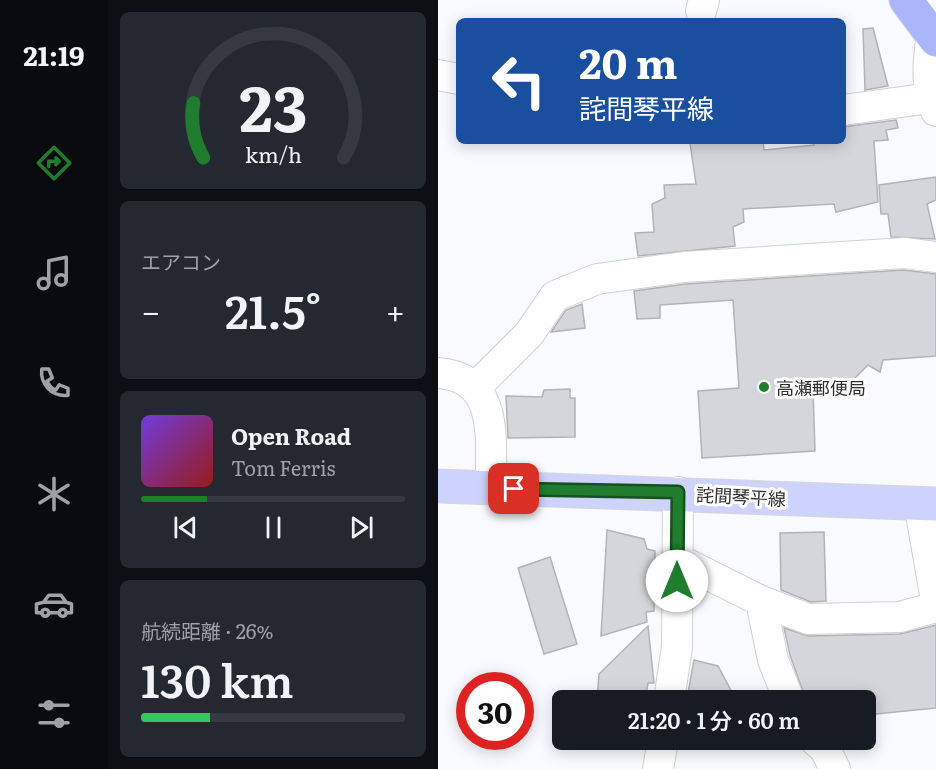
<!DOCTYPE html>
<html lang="ja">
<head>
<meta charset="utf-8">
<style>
  :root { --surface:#171b24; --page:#242831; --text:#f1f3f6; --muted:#9ea1a6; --line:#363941; --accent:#207d2e }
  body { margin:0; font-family:Literata,"Noto Sans JP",serif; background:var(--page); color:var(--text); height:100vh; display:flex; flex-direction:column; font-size:22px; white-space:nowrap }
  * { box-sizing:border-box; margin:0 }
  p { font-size:20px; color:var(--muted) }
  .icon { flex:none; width:33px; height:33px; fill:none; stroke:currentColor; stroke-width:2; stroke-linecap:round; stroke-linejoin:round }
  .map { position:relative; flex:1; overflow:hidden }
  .drawer { display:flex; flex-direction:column; gap:12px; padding:12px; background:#0d0f14; width:330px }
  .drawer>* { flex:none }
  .banner { position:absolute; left:18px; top:18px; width:390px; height:126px; border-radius:9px; box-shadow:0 3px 15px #0003; background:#1a4fa0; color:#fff; overflow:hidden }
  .speed { position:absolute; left:18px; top:672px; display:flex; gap:12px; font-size:30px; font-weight:700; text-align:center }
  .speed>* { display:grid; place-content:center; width:78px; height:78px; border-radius:50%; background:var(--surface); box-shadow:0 3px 15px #0003; line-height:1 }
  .speed .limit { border:9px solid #d22; background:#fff; color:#111 }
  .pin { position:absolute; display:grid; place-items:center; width:51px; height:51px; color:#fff; margin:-26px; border-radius:12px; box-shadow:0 3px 9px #0006 }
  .me { position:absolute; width:66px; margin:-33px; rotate:0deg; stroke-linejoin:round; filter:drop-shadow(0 0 4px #0008) }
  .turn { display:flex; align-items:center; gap:21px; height:126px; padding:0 24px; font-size:27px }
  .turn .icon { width:78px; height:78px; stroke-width:2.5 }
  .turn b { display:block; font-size:42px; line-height:51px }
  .big { font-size:45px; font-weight:600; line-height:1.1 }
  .drawer .card { flex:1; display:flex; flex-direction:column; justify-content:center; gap:9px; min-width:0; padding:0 21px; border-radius:9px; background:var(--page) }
  .drawer .dial { align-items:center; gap:0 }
  .dial svg { height:156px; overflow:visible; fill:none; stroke:var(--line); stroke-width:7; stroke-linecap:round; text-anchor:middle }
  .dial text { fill:var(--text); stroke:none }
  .song { display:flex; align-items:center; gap:18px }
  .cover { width:72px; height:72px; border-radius:9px; background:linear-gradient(135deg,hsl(260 70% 55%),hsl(0 70% 35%)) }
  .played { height:6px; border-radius:3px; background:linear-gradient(90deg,var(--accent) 25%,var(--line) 25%) }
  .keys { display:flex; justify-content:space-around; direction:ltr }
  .heat { display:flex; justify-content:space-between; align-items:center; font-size:33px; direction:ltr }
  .charge { height:9px; border-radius:4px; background:linear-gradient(90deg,#34c759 26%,var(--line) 0) }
  .trip { position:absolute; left:114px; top:690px; width:324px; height:60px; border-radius:9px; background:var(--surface); box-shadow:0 3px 15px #0003; font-weight:600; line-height:60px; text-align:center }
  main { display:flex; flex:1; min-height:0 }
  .tab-bar { display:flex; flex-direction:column; width:108px; justify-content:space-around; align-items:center; background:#090b0e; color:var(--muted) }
  .tab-bar .icon { width:42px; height:42px }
  .tab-bar .selected { color:var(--accent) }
  .tab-bar b { font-size:27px; color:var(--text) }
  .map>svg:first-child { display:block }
  .building { fill:#d5d6db; stroke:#b2b3b7; stroke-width:1.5 }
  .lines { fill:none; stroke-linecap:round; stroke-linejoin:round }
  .street-casing { stroke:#d0d0d5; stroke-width:32 }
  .primary-casing { stroke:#d6d6d6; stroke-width:35 }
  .highway-casing { stroke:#d6d6d6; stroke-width:35 }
  .street { stroke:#fff; stroke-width:30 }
  .primary { stroke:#cdd3fc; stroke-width:33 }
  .highway { stroke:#abb5fa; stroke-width:33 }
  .route-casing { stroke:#15511e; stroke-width:15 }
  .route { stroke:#207d2e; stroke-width:10 }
  .poi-dot { fill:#207d2e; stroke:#fff; stroke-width:2 }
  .labels { text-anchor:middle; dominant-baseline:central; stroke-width:6; stroke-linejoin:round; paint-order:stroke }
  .poi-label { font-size:18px; fill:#303032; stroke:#fff; text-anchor:start }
  .street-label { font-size:18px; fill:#303032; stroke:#fff }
</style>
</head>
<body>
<main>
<nav class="tab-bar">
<b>21:19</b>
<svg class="icon selected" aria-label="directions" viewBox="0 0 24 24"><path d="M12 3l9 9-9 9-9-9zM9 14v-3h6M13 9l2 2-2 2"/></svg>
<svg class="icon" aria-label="music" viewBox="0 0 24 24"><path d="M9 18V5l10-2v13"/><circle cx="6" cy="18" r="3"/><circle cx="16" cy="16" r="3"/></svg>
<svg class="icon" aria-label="phone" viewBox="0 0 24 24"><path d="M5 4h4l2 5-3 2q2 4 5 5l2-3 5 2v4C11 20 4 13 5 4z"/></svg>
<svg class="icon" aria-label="climate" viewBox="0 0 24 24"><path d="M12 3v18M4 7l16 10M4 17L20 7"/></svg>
<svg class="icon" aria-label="car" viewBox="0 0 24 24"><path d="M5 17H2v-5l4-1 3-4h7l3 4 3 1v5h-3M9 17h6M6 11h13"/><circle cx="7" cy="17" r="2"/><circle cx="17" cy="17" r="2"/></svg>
<svg class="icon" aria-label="filters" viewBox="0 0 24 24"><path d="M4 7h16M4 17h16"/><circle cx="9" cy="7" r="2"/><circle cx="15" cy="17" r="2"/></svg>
</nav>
<section class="drawer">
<div class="card dial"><svg viewBox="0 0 100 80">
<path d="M14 69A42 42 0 1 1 86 69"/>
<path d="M14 69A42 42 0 0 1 9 41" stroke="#207d2e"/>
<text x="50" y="56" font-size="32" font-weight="700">23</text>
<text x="50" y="72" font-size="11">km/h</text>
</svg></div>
<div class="card"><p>エアコン</p>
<div class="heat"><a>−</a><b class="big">21.5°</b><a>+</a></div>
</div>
<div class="card">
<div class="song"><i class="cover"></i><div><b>Open Road</b><p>Tom Ferris</p></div></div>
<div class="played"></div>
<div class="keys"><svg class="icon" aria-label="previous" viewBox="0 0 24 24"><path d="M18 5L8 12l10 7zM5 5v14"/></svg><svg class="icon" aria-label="pause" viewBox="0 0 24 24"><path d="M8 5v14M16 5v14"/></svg><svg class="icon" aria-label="next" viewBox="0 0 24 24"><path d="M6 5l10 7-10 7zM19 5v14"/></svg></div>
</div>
<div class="card"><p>航続距離 · 26%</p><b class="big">130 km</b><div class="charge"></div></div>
</section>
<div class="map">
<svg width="498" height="769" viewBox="0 0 498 769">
  <rect width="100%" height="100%" fill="#f9faff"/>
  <!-- building -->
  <g class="building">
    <path d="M435 28 450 86 427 90 425 29Z"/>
    <path d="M458 120 460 128 448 130 450 140 436 141 440 202 398 212 396 204 305 209 306 222 295 227 297 246 200 256 197 233 216 232 214 204 227 198 226 185 258 184 252 143 325 141 326 150 376 145V141H405V127Z"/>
    <path d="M498 177V200L489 204 497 239 453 237 450 214H443L441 185Z"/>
    <path d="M466 270 498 274V356L445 360 442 372 430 365 411 384 375 390 377 451 264 458 260 391 301 388 295 300 222 305V318L199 319 196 291 248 284Z"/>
    <path d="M144 304 147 328 113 332 128 310Z"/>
    <path d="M132 389V398H137V437L70 438 68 396 104 397 106 390Z"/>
    <path d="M169 530 206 539 209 549 217 551 216 611 208 612 209 622 163 636Z"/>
    <path d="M386 532 388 601 373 602 343 590 342 533Z"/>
    <path d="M112 557 139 644 106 654 80 568Z"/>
    <path d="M498 625V708L428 715V700H368L352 655 346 628 370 636 462 634Z"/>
    <path d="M210 626 216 683H210L207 700H159L161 674Z"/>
    <path d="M256 660 280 666 298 700H277L250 693Z"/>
  </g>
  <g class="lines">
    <defs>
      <g id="street">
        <path d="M481 0 498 5"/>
        <path d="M263 11 266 0"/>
        <path d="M494 35C490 60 487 87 498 111"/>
        <path d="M0 75 21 79"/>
        <path d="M405 110 492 98"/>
        <path d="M0 373C63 378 52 441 53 488"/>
        <path d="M38 387 91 334 117 296 159 279 246 267 467 253 498 257"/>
        <path d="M481 503 498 600"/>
        <path d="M239 559 323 601 370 619 462 617 498 607"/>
        <path d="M323 601 335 660 351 700"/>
        <path d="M231 700 239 647 240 492"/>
        <path d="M377 740 387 749 397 769"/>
        <path d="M220 769 225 740"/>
      </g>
      <path id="primary" d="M0 486 498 504"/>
      <path id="highway" d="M468 0 498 40"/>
    </defs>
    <!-- street casing -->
    <use href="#street" class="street-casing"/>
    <!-- primary casing -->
    <use href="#primary" class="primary-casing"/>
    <!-- highway casing -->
    <use href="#highway" class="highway-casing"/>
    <!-- street -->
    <use href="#street" class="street"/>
    <!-- primary -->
    <use href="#primary" class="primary"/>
    <!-- highway -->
    <use href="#highway" class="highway"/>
  </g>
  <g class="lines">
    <defs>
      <path id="route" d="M76 489 240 492 239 581"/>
    </defs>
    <!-- route casing -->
    <use href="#route" class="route-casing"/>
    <!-- route -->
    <use href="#route" class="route"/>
  </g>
  <!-- markers -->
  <circle class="poi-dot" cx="326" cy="387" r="6"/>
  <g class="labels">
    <!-- poi labels -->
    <g class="poi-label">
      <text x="338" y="387">高瀬郵便局</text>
    </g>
    <!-- street labels -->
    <g class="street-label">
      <text transform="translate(303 496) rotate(3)">詫間琴平線</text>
    </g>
  </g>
</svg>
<div class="speed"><div class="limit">30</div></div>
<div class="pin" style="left:76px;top:489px;background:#d93025"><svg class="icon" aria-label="arrive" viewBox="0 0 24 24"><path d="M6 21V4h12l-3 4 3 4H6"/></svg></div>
<svg class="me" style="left:239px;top:581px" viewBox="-20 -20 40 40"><circle r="19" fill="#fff"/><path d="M0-13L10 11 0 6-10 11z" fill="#207d2e"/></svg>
<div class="trip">21:20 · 1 分 · 60 m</div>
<div class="banner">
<div class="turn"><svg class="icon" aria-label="left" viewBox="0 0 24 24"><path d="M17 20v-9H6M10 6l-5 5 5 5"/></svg><div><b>20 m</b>詫間琴平線</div></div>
</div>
</div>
</main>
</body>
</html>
